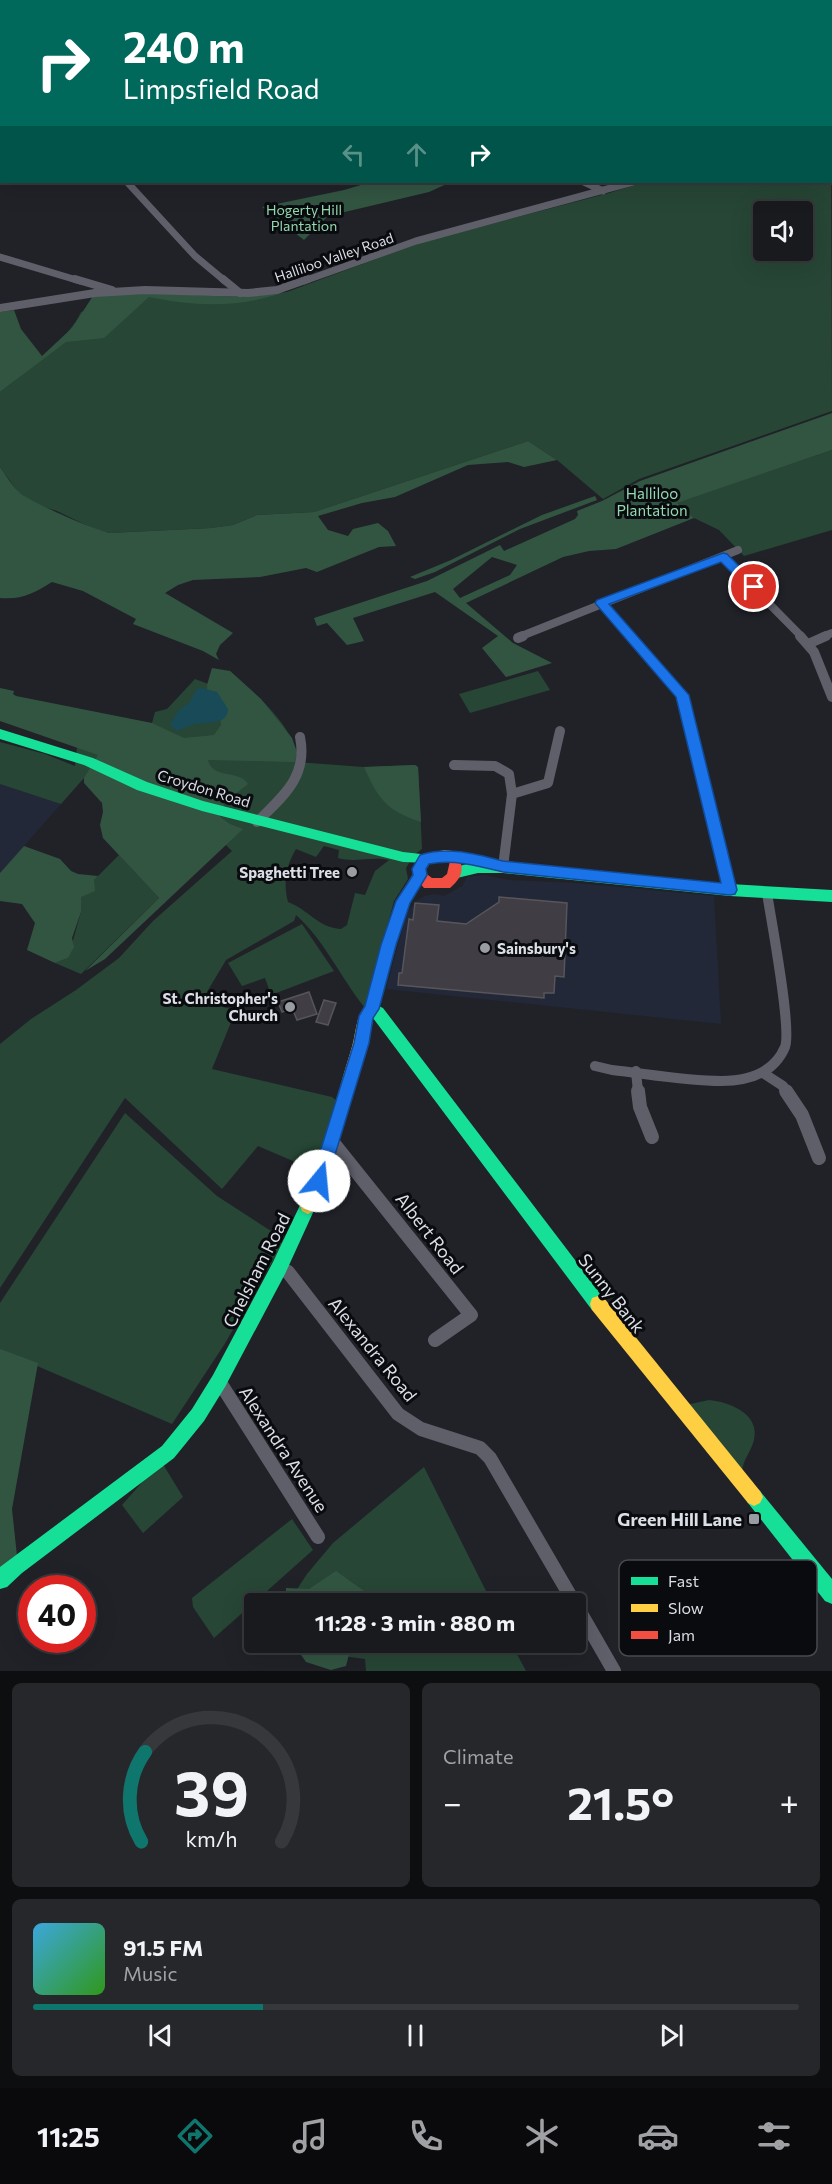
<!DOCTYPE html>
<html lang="en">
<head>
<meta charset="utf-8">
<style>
  :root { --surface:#181a1e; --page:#25272b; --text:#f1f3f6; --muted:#9fa1a4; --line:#36383c; --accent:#0f766e }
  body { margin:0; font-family:Commissioner,sans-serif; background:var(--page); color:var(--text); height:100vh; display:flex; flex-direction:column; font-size:22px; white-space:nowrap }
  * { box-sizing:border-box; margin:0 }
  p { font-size:20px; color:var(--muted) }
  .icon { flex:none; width:33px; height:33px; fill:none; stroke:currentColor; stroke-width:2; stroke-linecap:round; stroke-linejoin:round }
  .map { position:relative; height:1671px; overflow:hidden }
  .side { display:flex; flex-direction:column; gap:12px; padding:12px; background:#0d0e10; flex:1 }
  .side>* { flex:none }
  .banner { position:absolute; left:0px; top:0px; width:832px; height:183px; box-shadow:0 6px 24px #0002,0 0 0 2px var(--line); background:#00695c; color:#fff; overflow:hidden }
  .buttons { position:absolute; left:753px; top:201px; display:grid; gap:12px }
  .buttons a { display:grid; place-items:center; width:60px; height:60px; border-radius:6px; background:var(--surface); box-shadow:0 6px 24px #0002,0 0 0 2px var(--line); font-size:30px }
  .speed { position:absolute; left:18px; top:1575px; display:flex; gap:12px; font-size:30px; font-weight:700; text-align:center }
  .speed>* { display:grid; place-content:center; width:78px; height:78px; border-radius:50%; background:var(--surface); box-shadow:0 6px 24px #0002,0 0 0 2px var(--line); line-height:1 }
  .speed .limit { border:9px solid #d22; background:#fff; color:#111 }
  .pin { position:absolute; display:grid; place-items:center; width:51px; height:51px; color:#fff; margin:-26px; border:3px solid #fff; border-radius:50%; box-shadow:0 2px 6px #0007 }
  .me { position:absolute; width:66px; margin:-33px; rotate:17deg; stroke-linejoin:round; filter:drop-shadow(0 0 4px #0008) }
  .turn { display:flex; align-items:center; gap:21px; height:126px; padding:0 24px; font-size:27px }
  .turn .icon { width:78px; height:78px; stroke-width:2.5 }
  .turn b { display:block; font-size:42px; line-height:51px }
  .lanes { display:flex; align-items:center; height:57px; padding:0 24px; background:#0003; justify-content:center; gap:30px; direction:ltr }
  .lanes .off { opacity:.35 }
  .big { font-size:45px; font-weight:700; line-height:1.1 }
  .side .widget { flex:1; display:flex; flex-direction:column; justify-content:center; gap:9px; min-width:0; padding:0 21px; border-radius:9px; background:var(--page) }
  .side .dial { align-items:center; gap:0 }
  .dial svg { height:156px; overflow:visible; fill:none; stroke:var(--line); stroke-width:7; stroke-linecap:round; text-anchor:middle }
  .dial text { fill:var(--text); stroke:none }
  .song { display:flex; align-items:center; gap:18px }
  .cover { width:72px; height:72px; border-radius:9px; background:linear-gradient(135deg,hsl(200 70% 55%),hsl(110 70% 35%)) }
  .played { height:6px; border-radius:3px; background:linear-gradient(90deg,var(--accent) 30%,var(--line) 30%) }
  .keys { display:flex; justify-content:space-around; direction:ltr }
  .heat { display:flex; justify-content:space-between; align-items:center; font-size:33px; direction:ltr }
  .side .tiles { flex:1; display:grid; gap:12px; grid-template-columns:1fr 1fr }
  .widget:last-child { grid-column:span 2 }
  .trip { position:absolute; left:244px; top:1593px; width:342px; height:60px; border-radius:6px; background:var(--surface); box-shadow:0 6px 24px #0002,0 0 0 2px var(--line); font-weight:700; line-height:60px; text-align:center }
  .dock { display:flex; height:96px; justify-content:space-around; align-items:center; background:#0a0a0c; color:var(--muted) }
  .dock .icon { width:42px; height:42px }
  .dock .on { color:var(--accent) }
  .dock b { font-size:27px; color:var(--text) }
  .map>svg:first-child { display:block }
  .built { fill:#222837 }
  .green { fill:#274635; fill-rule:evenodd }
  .forest { fill:#325542; fill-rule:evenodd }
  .water { fill:#184a57 }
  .building { fill:#413d45; stroke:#56555a; stroke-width:1.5 }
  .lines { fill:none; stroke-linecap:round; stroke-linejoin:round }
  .street-far3 { stroke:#5f5f6a; stroke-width:7 }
  .street-far2 { stroke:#5f5f6a; stroke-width:8 }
  .street-far1 { stroke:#5f5f6a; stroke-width:10 }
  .street { stroke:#5f5f6a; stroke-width:14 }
  .fast { fill:#16e098; fill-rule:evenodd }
  .slow { fill:#ffcf43; fill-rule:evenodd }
  .jam { fill:#f24e42; fill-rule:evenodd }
  .route { fill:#1a73e8; stroke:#114b97; stroke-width:1.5 }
  .poi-dot { fill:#9a9ca3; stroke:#090b0f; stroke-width:2 }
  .labels { text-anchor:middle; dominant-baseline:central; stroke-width:6; stroke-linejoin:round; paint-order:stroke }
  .far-park-label { font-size:14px; fill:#95d9b0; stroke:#090b0f }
  .far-street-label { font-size:14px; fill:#dbdee5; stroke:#090b0f }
  .park-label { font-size:15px; fill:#95d9b0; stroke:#090b0f }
  .street-label { font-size:15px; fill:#dbdee5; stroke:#090b0f }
  .poi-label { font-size:15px; font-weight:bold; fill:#dbdee5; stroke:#090b0f; text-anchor:end }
  .near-street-label { font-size:18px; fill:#dbdee5; stroke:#090b0f }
  .near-poi-label { font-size:18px; font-weight:bold; fill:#dbdee5; stroke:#090b0f; text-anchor:end }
  .key { fill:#090b0f; stroke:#484a4f; stroke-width:1.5 }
  .key-label { font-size:16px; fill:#dbdee5 }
</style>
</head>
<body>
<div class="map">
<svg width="832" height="1671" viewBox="0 0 832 1671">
  <rect width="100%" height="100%" fill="#202228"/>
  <!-- built -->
  <g class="built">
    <path d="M0 742 84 778 0 873Z"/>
    <path d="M484 875 509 880 576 883 714 896 721 1024 386 989 407 913 415 902 424 896 435 894 444 896 462 886 467 877Z"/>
  </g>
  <!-- green -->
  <g class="green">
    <path d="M831 122 832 411 639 479 603 499 557 460 528 441 314 512 257 515 233 525 211 528 110 533 98 531 57 511 34 504 18 492 0 467V392C24 374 69 339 81 312L144 293 237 297 287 292 419 243 609 193 645 182H831ZM764 212H802V250H764Z"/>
    <path d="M832 450V530L744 556 719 530 694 518 676 503Z"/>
    <path d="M230 671C252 691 300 730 296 762L364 767 415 765 418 767 422 849 414 855 406 868 408 879 394 901 365 1008C341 978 324 940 296 915L294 921 226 960 201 1002 236 1010 212 1069 332 1097 337 1101 316 1171 258 1146 222 1189 125 1098 0 1288V1044L31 1019 76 990 119 958 153 921 232 851 226 845 84 778 61 804 0 784V742L45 754 75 766 77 747 109 751 153 752 152 723 155 712 167 709 195 679 211 685ZM324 846 339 850 338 858C356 863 371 856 389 860L375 871 365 895 355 893 347 925 341 929C318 928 308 909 288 902 283 883 286 866 296 849L316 857Z"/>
    <path d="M538 671 550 690 470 713 459 694Z"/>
    <path d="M119 855 159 898 81 974 55 963 68 958 81 912V897L94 880Z"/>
    <path d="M302 924 334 971 271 995 265 978 242 986 228 963Z"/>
    <path d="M125 1113 217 1196 285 1240 224 1345 172 1424 0 1350V1303Z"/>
    <path d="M709 1400C729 1402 760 1413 754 1440 751 1452 743 1459 742 1472L686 1405Z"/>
    <path d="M161 1461 183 1497 143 1533 122 1505Z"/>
    <path d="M424 1467 492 1603 291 1604 290 1600 307 1574 333 1543Z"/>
    <path d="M292 1519 313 1550 214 1638 193 1607 192 1598Z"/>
    <path d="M308 1643H511L526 1671H366L365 1659 313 1652Z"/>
  </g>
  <!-- forest -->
  <g class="forest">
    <path d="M371 182H451L429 192 328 216 304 240 262 207 344 190Z"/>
    <path d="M144 293 237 297 279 294C234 308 194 306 149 297L104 338 66 342 0 392V312L14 310 21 329 42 356 72 328 93 296Z"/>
    <path d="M832 413V450L677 503 694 518 616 549 589 551 563 557 466 603 513 643 552 663 506 677 482 648 498 636 435 592 353 618 364 641 347 645 327 623 317 626 314 618 427 581 500 545 504 551 575 519 578 515 577 511 602 501 640 481ZM492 557 517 565 510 575 460 598 453 589Z"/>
    <path d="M528 441 557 460 524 467 508 462 468 465 395 497 362 503 318 516 328 530 348 536 353 529 378 523 388 531 396 546 379 547 317 572 306 568 260 577 193 580 178 585 165 593 233 633 220 645 216 654 219 660 203 651 133 624 136 619 83 591 52 582C34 593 22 600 0 598V467C6 475 12 486 20 493 30 502 97 531 110 533L211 528 233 525 257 515 314 512Z"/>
    <path d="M595 496 597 500 520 529 435 572 415 579 410 577 451 560 542 515Z"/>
    <path d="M212 668 230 671 261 699 292 738 297 752 295 762 208 760C213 780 239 769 248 784L225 802 220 817 230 824 243 829 105 959 85 971 159 898 103 838 100 825 103 812 102 803 84 783V778L98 755 0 721V688L14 691 13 694 16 696 152 723 184 738 214 735 221 725 220 714 208 702 207 685Z"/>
    <path d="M415 765 418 767 421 822C387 811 378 799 364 767Z"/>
    <path d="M24 846 60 859 71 871 78 874 98 876 94 880 95 891 81 897V912L72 938 74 947 68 958 55 963 27 950 35 923 22 904 0 901V873Z"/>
    <path d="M0 1349 38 1363 12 1509 17 1556 0 1571Z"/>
    <path d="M336 1571 364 1591 361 1603H286V1588L309 1589Z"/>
    <path d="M293 1643H352L346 1666 331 1670 306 1662Z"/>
  </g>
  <!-- water -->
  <path class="water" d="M202 688 217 692 228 709C228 725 207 722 195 724 189 726 182 729 176 731L170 724 179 710 189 703 197 689Z"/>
  <!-- building -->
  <g class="building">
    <path d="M499 897 567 903 564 977 555 976 554 993H544V998L398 985 399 973H402L409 919 413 920 415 903 439 905 437 921 466 924 499 902Z"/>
    <path d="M309 992 317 1014 297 1020 292 1008 282 1012 278 1002Z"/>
    <path d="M324 1000 336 1003 328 1025 316 1022Z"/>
  </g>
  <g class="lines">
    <!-- street-far3 -->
    <g class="street-far3">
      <path d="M713 0 715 2"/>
      <path d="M127 182 195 256 225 281"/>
      <path d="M584 182 603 191"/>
      <path d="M0 257 80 281"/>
      <path d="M304 281 416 241 633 182"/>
    </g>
    <!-- street-far2 -->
    <g class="street-far2">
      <path d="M75 279 112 290"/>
      <path d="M223 279 240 293"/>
      <path d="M0 308 95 293 145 290 248 293 277 290 308 279"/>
      <path d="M723 557 802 637"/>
      <path d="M601 603 631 637"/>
      <path d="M519 637 738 550"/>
      <path d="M822 637 832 633"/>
    </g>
    <!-- street-far1 -->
    <g class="street-far1">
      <path d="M630 636 682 695 730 890"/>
      <path d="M800 636 814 652 832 697"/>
      <path d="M518 638 523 636"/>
      <path d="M808 644 826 636"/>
      <path d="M454 765 495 766 509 774 512 794"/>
      <path d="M257 822C283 796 308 777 300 737"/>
      <path d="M503 867 512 794 548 783 560 731"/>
      <path d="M595 1066 612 1070C648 1074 685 1081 721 1081 748 1081 774 1073 785 1047 792 1028 771 920 767 893"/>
      <path d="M636 1071 638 1092"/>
      <path d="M763 1073 783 1086 787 1092"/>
    </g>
    <!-- street -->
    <g class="street">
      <path d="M638 1091 640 1107 652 1137"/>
      <path d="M786 1091 802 1115 819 1158"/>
      <path d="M331 1140 471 1315 435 1340"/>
      <path d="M279 1268 288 1272 398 1414 421 1429 480 1448 490 1458 575 1604"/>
      <path d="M219 1381 318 1537"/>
      <path d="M576 1605 614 1671"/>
    </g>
    <!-- fast -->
    <g class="fast">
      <path d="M0 729 93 758 147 782 203 801 403 852 430 855 432 859 430 863 403 862 202 811 137 790 84 765 0 739Z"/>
      <path d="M478 861H503L730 884 832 890V902L730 896 503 873H478L457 878 452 876 450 872 452 868Z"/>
      <path d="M372 1003 383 1008 604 1298 606 1304 604 1310 598 1312 592 1310 373 1018 365 1009 367 1005Z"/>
      <path d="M308 1198 314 1201 316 1206 285 1274 225 1387 204 1421 174 1458 22 1573 7 1587 0 1589V1567L162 1446 192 1409 213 1375 273 1262 302 1201Z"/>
      <path d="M754 1488 760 1491 832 1579V1604L825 1601 748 1503 745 1497 748 1491Z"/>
    </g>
    <!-- slow -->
    <g class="slow">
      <path d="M445 850 474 854 508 863 510 867 508 871 503 873C479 866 454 858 429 863L426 869 427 875 409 903 382 992 379 1009 373 1019 369 1043 327 1181 314 1211 308 1214 302 1211 300 1206C322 1156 335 1102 351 1050 356 1036 355 1018 365 1006L396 901 413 874 412 869 420 855Z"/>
      <path d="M598 1296 604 1298 760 1491 763 1497 760 1503 754 1506 748 1503 592 1310 590 1304 592 1298Z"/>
    </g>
    <!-- jam -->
    <path class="jam" d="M455 860 460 861C465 873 458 881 450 888H424L413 875 415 871 420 869 432 878H442L447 874 450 861Z"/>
  </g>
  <!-- route -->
  <path class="route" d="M723 553 727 554 758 585V590H749L721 562 609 604 689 695 737 890 735 894 730 895 503 872C479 866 453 859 429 864L426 869 427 875 410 903 396 945 379 1009 373 1018 369 1043 327 1181 325 1186 319 1188 313 1186 311 1181 354 1043 359 1016 365 1006 381 945 396 901 413 875 412 869 420 855C447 846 476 854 503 861L721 883 676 697 595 603 597 600Z"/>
  <!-- markers -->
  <g class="poi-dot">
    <circle cx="352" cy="872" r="6"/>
    <circle cx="485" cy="948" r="6"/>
    <circle cx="290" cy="1007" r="6"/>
    <rect x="748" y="1513" width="12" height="12" rx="3"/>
  </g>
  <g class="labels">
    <!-- far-park labels -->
    <g class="far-park-label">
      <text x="304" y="209">Hogerty Hill<tspan x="304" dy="16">Plantation</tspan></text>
    </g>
    <!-- far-street labels -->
    <g class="far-street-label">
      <text transform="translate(334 257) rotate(-19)">Halliloo Valley Road</text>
    </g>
    <!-- park labels -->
    <g class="park-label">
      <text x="652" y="493">Halliloo<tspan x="652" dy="17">Plantation</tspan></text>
    </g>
    <!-- street labels -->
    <g class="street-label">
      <text transform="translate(204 788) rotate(17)">Croydon Road</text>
    </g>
    <!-- poi labels -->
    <g class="poi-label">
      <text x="340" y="872">Spaghetti Tree</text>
      <text x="497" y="948" text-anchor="start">Sainsbury's</text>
      <text x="278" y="998">St. Christopher's<tspan x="278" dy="17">Church</tspan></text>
    </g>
    <!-- near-street labels -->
    <g class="near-street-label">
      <text transform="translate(430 1233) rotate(52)">Albert Road</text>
      <text transform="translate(256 1270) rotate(-63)">Chelsham Road</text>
      <text transform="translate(612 1293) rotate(52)">Sunny Bank</text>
      <text transform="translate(373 1349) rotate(51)">Alexandra Road</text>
      <text transform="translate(284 1449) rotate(57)">Alexandra Avenue</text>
    </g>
    <!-- near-poi labels -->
    <g class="near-poi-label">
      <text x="742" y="1519">Green Hill Lane</text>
    </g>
  </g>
  <!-- legend -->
  <rect x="619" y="1560" width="198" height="96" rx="9" class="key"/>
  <rect x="631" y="1577" width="27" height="8" fill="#16e098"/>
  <rect x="631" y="1604" width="27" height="8" fill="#ffcf43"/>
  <rect x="631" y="1631" width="27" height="8" fill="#f24e42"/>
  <g class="key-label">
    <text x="668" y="1587">Fast</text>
    <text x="668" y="1614">Slow</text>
    <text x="668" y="1641">Jam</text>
  </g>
</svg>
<div class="buttons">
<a><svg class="icon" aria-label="sound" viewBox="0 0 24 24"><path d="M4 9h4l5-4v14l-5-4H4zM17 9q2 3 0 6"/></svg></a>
</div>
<div class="speed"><div class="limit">40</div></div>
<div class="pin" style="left:754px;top:587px;background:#d93025"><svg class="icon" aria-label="arrive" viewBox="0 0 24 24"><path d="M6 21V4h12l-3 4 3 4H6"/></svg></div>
<svg class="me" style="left:319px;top:1181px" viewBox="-20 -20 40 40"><circle r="19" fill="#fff"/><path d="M0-13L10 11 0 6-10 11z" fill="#1a73e8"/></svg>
<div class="trip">11:28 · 3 min · 880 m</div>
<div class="banner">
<div class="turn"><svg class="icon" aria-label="right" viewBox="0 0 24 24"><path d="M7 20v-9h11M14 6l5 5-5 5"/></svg><div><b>240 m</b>Limpsfield Road</div></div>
<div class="lanes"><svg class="icon off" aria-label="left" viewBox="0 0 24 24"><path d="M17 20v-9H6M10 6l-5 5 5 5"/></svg><svg class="icon off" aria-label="ahead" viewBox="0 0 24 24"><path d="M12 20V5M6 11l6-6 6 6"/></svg><svg class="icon" aria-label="right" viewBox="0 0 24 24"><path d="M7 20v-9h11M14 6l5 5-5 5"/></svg></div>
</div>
</div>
<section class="side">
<div class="tiles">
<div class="widget dial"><svg viewBox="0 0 100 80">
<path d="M14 69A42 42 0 1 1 86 69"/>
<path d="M14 69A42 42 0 0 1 16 23" stroke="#0f766e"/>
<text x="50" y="56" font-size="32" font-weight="700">39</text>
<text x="50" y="72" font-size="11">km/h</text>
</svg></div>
<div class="widget"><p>Climate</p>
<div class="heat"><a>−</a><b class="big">21.5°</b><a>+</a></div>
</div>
<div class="widget">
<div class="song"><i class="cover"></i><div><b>91.5 FM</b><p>Music</p></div></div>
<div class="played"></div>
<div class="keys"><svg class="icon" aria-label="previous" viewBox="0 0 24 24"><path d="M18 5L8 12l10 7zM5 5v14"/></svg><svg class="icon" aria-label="pause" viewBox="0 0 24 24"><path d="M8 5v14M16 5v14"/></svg><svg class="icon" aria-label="next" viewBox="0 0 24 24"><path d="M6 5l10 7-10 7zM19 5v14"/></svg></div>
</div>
</div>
</section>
<nav class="dock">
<b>11:25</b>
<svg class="icon on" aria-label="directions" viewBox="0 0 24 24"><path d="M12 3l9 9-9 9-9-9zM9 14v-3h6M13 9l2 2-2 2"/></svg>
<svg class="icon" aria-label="music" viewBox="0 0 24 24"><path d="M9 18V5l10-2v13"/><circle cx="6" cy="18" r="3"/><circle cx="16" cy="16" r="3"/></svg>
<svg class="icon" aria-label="phone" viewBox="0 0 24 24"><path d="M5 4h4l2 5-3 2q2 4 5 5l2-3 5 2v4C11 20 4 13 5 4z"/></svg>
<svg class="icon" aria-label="climate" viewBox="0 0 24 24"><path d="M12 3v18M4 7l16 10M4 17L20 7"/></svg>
<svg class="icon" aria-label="car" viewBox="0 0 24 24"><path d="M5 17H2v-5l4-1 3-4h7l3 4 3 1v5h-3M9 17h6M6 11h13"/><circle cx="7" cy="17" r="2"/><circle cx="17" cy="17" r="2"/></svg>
<svg class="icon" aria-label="filters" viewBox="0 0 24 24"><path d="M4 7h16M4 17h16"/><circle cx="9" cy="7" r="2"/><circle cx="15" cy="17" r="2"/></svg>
</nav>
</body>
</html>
